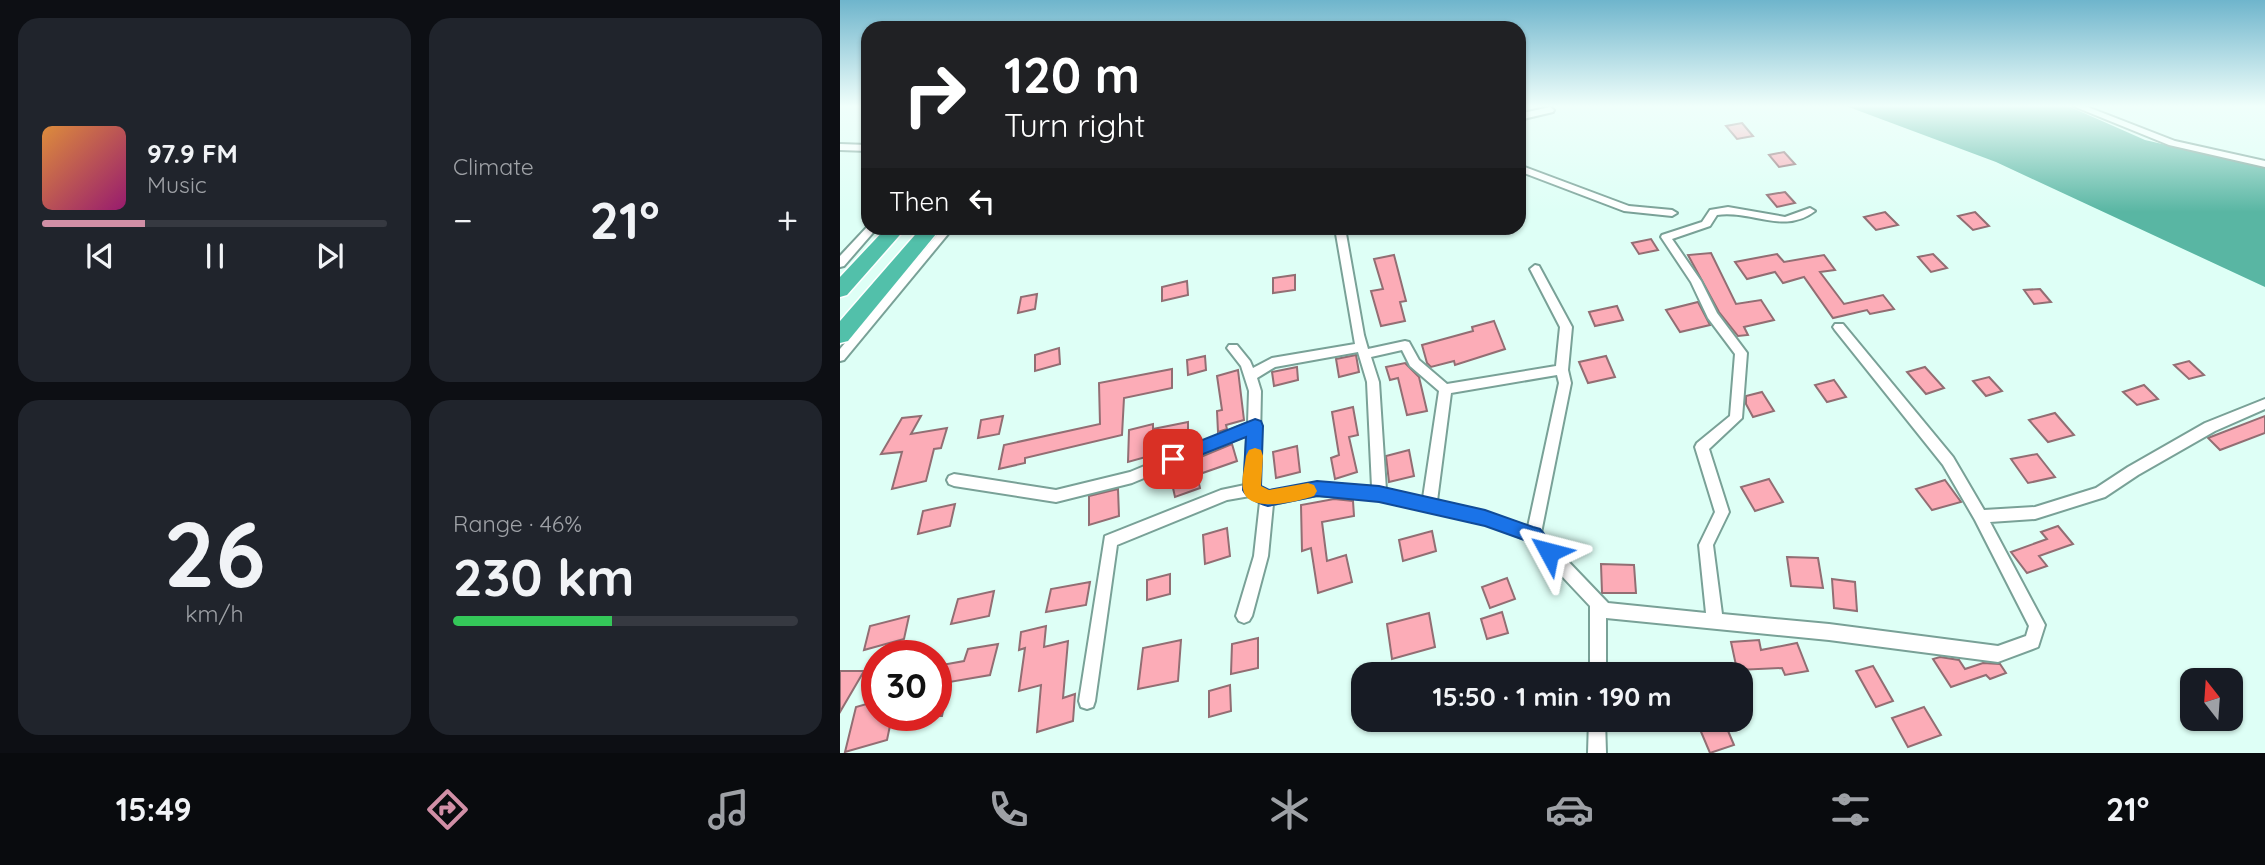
<!DOCTYPE html>
<html lang="en">
<head>
<meta charset="utf-8">
<style>
  :root { --surface:#171b24; --page:#20242c; --text:#f1f3f6; --muted:#9ea1a6; --line:#363941; --accent:#d18fa6 }
  body { margin:0; font-family:Quicksand,sans-serif; background:var(--page); color:var(--text); height:100vh; display:flex; flex-direction:column; font-size:26px; white-space:nowrap }
  * { box-sizing:border-box; margin:0 }
  p { font-size:23px; color:var(--muted) }
  .icon { flex:none; width:38px; height:38px; fill:none; stroke:currentColor; stroke-width:2; stroke-linecap:round; stroke-linejoin:round }
  .map { position:relative; flex:1; overflow:hidden }
  .details { display:flex; flex-direction:column; gap:18px; padding:18px; background:#0d0f14; width:840px }
  .details>* { flex:none }
  .guide { position:absolute; left:21px; top:21px; width:665px; height:214px; border-radius:21px; box-shadow:0 2px 5px #0004; background:#202124; color:#fff; overflow:hidden }
  .needle { width:46px; rotate:343deg }
  .tools { position:absolute; left:1340px; top:668px; display:grid; gap:14px }
  .tools a { display:grid; place-items:center; width:63px; height:63px; border-radius:14px; background:var(--surface); box-shadow:0 2px 5px #0004; font-size:35px }
  .speed { position:absolute; left:21px; top:640px; display:flex; gap:14px; font-size:35px; font-weight:700; text-align:center }
  .speed>* { display:grid; place-content:center; width:91px; height:91px; border-radius:50%; background:var(--surface); box-shadow:0 2px 5px #0004; line-height:1 }
  .speed .limit { border:10px solid #d22; background:#fff; color:#111 }
  .pin { position:absolute; display:grid; place-items:center; width:60px; height:60px; color:#fff; margin:-30px; border-radius:14px; box-shadow:0 4px 10px #0006 }
  .me { position:absolute; width:77px; margin:-38px; rotate:308deg; stroke-linejoin:round; filter:drop-shadow(0 0 5px #0008) }
  .turn { display:flex; align-items:center; gap:24px; height:147px; padding:0 28px; font-size:32px }
  .turn .icon { width:91px; height:91px; stroke-width:2.5 }
  .turn b { display:block; font-size:49px; line-height:60px }
  .then { display:flex; align-items:center; height:66px; padding:0 28px; background:#0003; gap:14px; font-size:26px }
  .big { font-size:52px; font-weight:700; line-height:1.1 }
  .details .card { flex:1; display:flex; flex-direction:column; justify-content:center; gap:10px; min-width:0; padding:0 24px; border-radius:21px; background:var(--page) }
  .details .dial { align-items:center; gap:0 }
  .dial b { font-size:91px; line-height:1 }
  .song { display:flex; align-items:center; gap:21px }
  .cover { width:84px; height:84px; border-radius:10px; background:linear-gradient(135deg,hsl(30 70% 55%),hsl(320 70% 35%)) }
  .played { height:7px; border-radius:4px; background:linear-gradient(90deg,var(--accent) 30%,var(--line) 30%) }
  .keys { display:flex; justify-content:space-around; direction:ltr }
  .heat { display:flex; justify-content:space-between; align-items:center; font-size:38px; direction:ltr }
  .charge { height:10px; border-radius:5px; background:linear-gradient(90deg,#34c759 46%,var(--line) 0) }
  .details .tiles { flex:1; display:grid; gap:18px; grid-template-columns:repeat(2,1fr) }
  .trip { position:absolute; left:511px; top:662px; width:402px; height:70px; border-radius:21px; background:var(--surface); box-shadow:0 2px 5px #0004; font-weight:700; line-height:70px; text-align:center }
  .dock { display:flex; height:112px; justify-content:space-around; align-items:center; background:#090b0e; color:var(--muted) }
  .dock .icon { width:49px; height:49px }
  .dock .selected { color:var(--accent) }
  .dock b { font-size:32px; color:var(--text) }
  main { display:flex; flex:1; min-height:0 }
  .map>svg:first-child { display:block }
  .water { fill:#59b6a3 }
  .building { fill:#fcacb7; stroke:#926e73; stroke-width:2 }
  .lines { fill:none; stroke-linecap:round; stroke-linejoin:round }
  .street-casing { stroke:#79a197; stroke-width:4 }
  .highway-casing { stroke:#fff; stroke-width:3 }
  .street { fill:#fff; fill-rule:evenodd }
  .highway { fill:#52c0aa; fill-rule:evenodd }
  .route { fill:#1a73e8; stroke:#114b97; stroke-width:2 }
  .slow { fill:#f59e0b }
</style>
</head>
<body>
<main>
<section class="details">
<div class="tiles">
<div class="card">
<div class="song"><i class="cover"></i><div><b>97.9 FM</b><p>Music</p></div></div>
<div class="played"></div>
<div class="keys"><svg class="icon" aria-label="previous" viewBox="0 0 24 24"><path d="M18 5L8 12l10 7zM5 5v14"/></svg><svg class="icon" aria-label="pause" viewBox="0 0 24 24"><path d="M8 5v14M16 5v14"/></svg><svg class="icon" aria-label="next" viewBox="0 0 24 24"><path d="M6 5l10 7-10 7zM19 5v14"/></svg></div>
</div>
<div class="card"><p>Climate</p>
<div class="heat"><a>−</a><b class="big">21°</b><a>+</a></div>
</div>
<div class="card dial"><b>26</b><p>km/h</p></div>
<div class="card"><p>Range · 46%</p><b class="big">230 km</b><div class="charge"></div></div>
</div>
</section>
<div class="map">
<svg width="1425" height="753" viewBox="0 0 1425 753">
  <rect width="100%" height="100%" fill="#defff6"/>
  <!-- water -->
  <path class="water" d="M1006 106H1228L1305 140 1425 168V287L1156 162Z"/>
  <!-- building -->
  <g class="building">
    <path d="M902 123 913 136 897 139 886 126Z"/>
    <path d="M944 152 955 164 939 167 929 155Z"/>
    <path d="M945 192 955 203 937 207 927 195Z"/>
    <path d="M1045 212 1058 225 1036 230 1024 217Z"/>
    <path d="M1135 212 1149 226 1133 230 1118 216Z"/>
    <path d="M811 239 818 250 799 254 792 243Z"/>
    <path d="M871 253 896 304 921 300 934 320 904 327 908 335 898 336 879 312 848 255Z"/>
    <path d="M937 254 944 262 984 255 995 270 980 272 1004 304 1043 295 1054 309 1030 314 1027 310 993 318 964 277 943 283 935 272 907 279 895 262Z"/>
    <path d="M1093 254 1107 268 1091 272 1078 257Z"/>
    <path d="M554 255 566 301 560 302 565 321 541 326 531 291 543 289 534 259Z"/>
    <path d="M455 275V290L433 293V278Z"/>
    <path d="M347 281 348 295 322 301V287Z"/>
    <path d="M1200 289 1211 302 1194 304 1184 290Z"/>
    <path d="M197 294 195 309 178 313 181 297Z"/>
    <path d="M858 302 870 325 840 332 826 310Z"/>
    <path d="M777 306 783 320 755 326 749 312Z"/>
    <path d="M654 321 665 349 615 365 614 361 591 367 587 363 582 345 633 331 632 327Z"/>
    <path d="M219 348 220 364 195 371V355Z"/>
    <path d="M516 355 519 372 499 377 496 359Z"/>
    <path d="M365 356 366 370 348 375 347 360Z"/>
    <path d="M766 356 775 377 748 383 739 362Z"/>
    <path d="M1349 361 1364 375 1349 379 1334 365Z"/>
    <path d="M565 363 579 377 587 411 567 415 558 378 550 380 546 367Z"/>
    <path d="M457 367 458 380 434 386 432 372Z"/>
    <path d="M1085 367 1104 388 1086 394 1067 372Z"/>
    <path d="M332 369V388L284 398 282 435 185 458V463L159 469 164 445 260 424 259 383Z"/>
    <path d="M398 370 404 420 386 425 387 429 378 432 377 411 382 410 377 376Z"/>
    <path d="M1149 377 1162 391 1146 396 1133 381Z"/>
    <path d="M994 380 1006 397 987 402 975 385Z"/>
    <path d="M1304 385 1318 399 1297 405 1283 392Z"/>
    <path d="M922 392 934 411 913 417 906 404V396Z"/>
    <path d="M513 407 518 435 509 437 517 472 495 479 491 458 499 455 492 412Z"/>
    <path d="M1215 413 1234 435 1208 442 1189 420Z"/>
    <path d="M81 416 71 434 107 428 101 448 94 449 86 481 52 489 62 452 41 454 62 418Z"/>
    <path d="M163 416 159 434 138 438 141 420Z"/>
    <path d="M1425 416V433L1380 450 1368 438Z"/>
    <path d="M348 422V437L313 444V455L288 462 289 430 313 424V429Z"/>
    <path d="M392 444 397 461 357 475 360 488 335 497 329 470Z"/>
    <path d="M457 446 460 472 436 478 433 452Z"/>
    <path d="M569 450 574 476 549 482 546 456Z"/>
    <path d="M1197 454 1215 477 1188 483 1171 459Z"/>
    <path d="M929 479 943 502 915 511 901 487Z"/>
    <path d="M1105 480 1121 502 1092 510 1076 489Z"/>
    <path d="M278 489 279 516 249 525V496Z"/>
    <path d="M494 499 513 501 514 516 482 522 487 561 506 555 512 582 478 593 471 548 462 551 461 505Z"/>
    <path d="M115 504 110 526 78 534 83 511Z"/>
    <path d="M1218 526 1233 544 1199 556 1207 566 1187 573 1171 552 1207 539 1201 532Z"/>
    <path d="M387 528 390 556 365 564 363 535Z"/>
    <path d="M592 531 596 551 563 561 559 540Z"/>
    <path d="M947 557 978 558 983 588 951 586Z"/>
    <path d="M761 564 794 565 796 593H762Z"/>
    <path d="M330 574V594L307 600V580Z"/>
    <path d="M667 578 675 599 650 608 642 587Z"/>
    <path d="M992 579 1015 582 1017 611 994 608Z"/>
    <path d="M250 582 246 605 206 612 211 589Z"/>
    <path d="M154 591 149 616 111 624 118 599Z"/>
    <path d="M662 612 668 633 647 639 641 619Z"/>
    <path d="M589 613 595 647 552 659 547 624Z"/>
    <path d="M69 616 64 639 24 650 30 626Z"/>
    <path d="M206 626 204 647 228 641 223 698 235 694 233 721 197 732 201 685 179 691 185 648 179 650 181 632Z"/>
    <path d="M418 638V668L391 674 392 644Z"/>
    <path d="M341 640 338 681 298 689 303 648Z"/>
    <path d="M919 640 921 650 957 643 968 671 945 675 942 668 897 670 891 642Z"/>
    <path d="M158 644 150 675 109 682 102 716H96V666L124 661 128 649Z"/>
    <path d="M1100 657 1119 660 1125 669 1143 663 1160 664 1166 673 1150 679 1146 675 1111 687 1093 659Z"/>
    <path d="M1033 666 1053 701 1036 707 1016 671Z"/>
    <path d="M0 671H24L0 712Z"/>
    <path d="M390 685 391 711 369 717V691Z"/>
    <path d="M37 701V716H52L47 740 5 752 16 707Z"/>
    <path d="M1084 707 1101 735 1068 747 1052 718Z"/>
    <path d="M883 719 894 745 870 753 859 727Z"/>
  </g>
  <g class="lines">
    <defs>
      <g id="street">
        <path d="M1233 106H1245L1335 141 1425 161V167L1329 145Z"/>
        <path d="M710 107 714 110 713 112 679 120V114Z"/>
        <path d="M0 144 28 145V151L0 150Z"/>
        <path d="M679 165 789 206 832 210 837 213 832 216 784 211 679 171Z"/>
        <path d="M888 207 945 217 970 208 975 211C944 235 912 210 877 215L870 226 832 239 861 281 877 313 907 353 902 418 869 449 889 512 873 545 882 614 989 624 1158 646 1186 636 1189 626 1135 520 1103 465 995 330 993 327 995 324H1003L1113 457 1144 510 1195 507 1256 488 1288 467 1365 423 1425 399V409L1375 431 1298 475 1265 497 1195 519 1150 522 1205 625 1198 647 1158 662 989 640 766 618V674H750V606L688 540 645 524 539 500 477 495 433 504 428 556 412 616 409 621 404 623 399 621 396 616 414 556 420 502 410 496 387 500 277 545 255 701 253 707 247 709 241 707 239 701 265 536 381 490 405 485 407 435 292 483 216 502 114 486 109 484 107 480 109 476 114 474 216 490 290 472 408 423 409 391 401 366 387 348 389 345H397L410 361 413 368 432 358 515 344 495 228H505L524 335 528 349 565 341 569 342 579 360 607 384 716 366 720 327 690 269 695 265 699 266 732 327 728 370 731 383 701 533 768 603 866 613 859 545 875 512 855 447 857 443 890 416 895 354 868 318 851 282 821 237 822 235 862 222 870 210ZM562 350 570 366 599 391 583 498 546 490 539 382 531 357ZM518 352 527 382 532 487 477 483 428 493 419 487 421 391 417 378 435 367ZM717 375 719 383 688 527 645 512 597 501 611 393Z"/>
        <path d="M28 226 37 228 4 266 0 267V256Z"/>
        <path d="M103 228H113L4 360 0 361V349Z"/>
        <path d="M749 719H765L766 753H748Z"/>
      </g>
      <g id="highway">
        <path d="M46 228H66L7 295 0 297V277Z"/>
        <path d="M81 228H101L8 341 0 343V321Z"/>
      </g>
    </defs>
    <!-- street casing -->
    <use href="#street" class="street-casing"/>
    <!-- highway casing -->
    <use href="#highway" class="highway-casing"/>
    <!-- street -->
    <use href="#street" class="street"/>
    <!-- highway -->
    <use href="#highway" class="highway"/>
  </g>
  <!-- sky -->
  <linearGradient id="sky" x2="0" y2="1"><stop stop-color="#6fb5cc"/><stop offset="0.5" stop-color="#f0fffb"/><stop offset="1" stop-color="#f0fffb" stop-opacity="0"/></linearGradient>
  <rect width="1425" height="212" fill="url(#sky)"/>
  <!-- route -->
  <path class="route" d="M415 419 421 421 423 426 421 486 429 490 477 481 539 486 645 510 693 527 700 529 719 552 716 558 709 561 703 558 687 541 645 526 539 502 477 496 428 506C418 503 407 498 403 490L406 437 333 466 327 464 324 459 327 454Z"/>
  <!-- slow -->
  <path class="slow" d="M415 448 421 450 423 456 421 486 429 490 468 483 474 485 477 491 474 496C459 501 407 515 403 489 401 479 405 466 406 456L409 450Z"/>
</svg>
<div class="tools">
<a><svg class="needle" viewBox="-14 -14 28 28"><path d="M0-13l5 13h-10z" fill="#e53935"/><path d="M0 13l5-13h-10z" fill="#9ea1a6"/></svg></a>
</div>
<div class="speed"><div class="limit">30</div></div>
<div class="pin" style="left:333px;top:459px;background:#d93025"><svg class="icon" aria-label="arrive" viewBox="0 0 24 24"><path d="M6 21V4h12l-3 4 3 4H6"/></svg></div>
<svg class="me" style="left:709px;top:552px" viewBox="-20 -20 40 40"><path d="M0-17L14 15 0 8-14 15z" fill="#1a73e8" stroke="#fff" stroke-width="4"/></svg>
<div class="trip">15:50 · 1 min · 190 m</div>
<div class="guide">
<div class="turn"><svg class="icon" aria-label="right" viewBox="0 0 24 24"><path d="M7 20v-9h11M14 6l5 5-5 5"/></svg><div><b>120 m</b>Turn right</div></div>
<div class="then">Then<svg class="icon" aria-label="left" viewBox="0 0 24 24"><path d="M17 20v-9H6M10 6l-5 5 5 5"/></svg></div>
</div>
</div>
</main>
<nav class="dock">
<b>15:49</b>
<svg class="icon selected" aria-label="directions" viewBox="0 0 24 24"><path d="M12 3l9 9-9 9-9-9zM9 14v-3h6M13 9l2 2-2 2"/></svg>
<svg class="icon" aria-label="music" viewBox="0 0 24 24"><path d="M9 18V5l10-2v13"/><circle cx="6" cy="18" r="3"/><circle cx="16" cy="16" r="3"/></svg>
<svg class="icon" aria-label="phone" viewBox="0 0 24 24"><path d="M5 4h4l2 5-3 2q2 4 5 5l2-3 5 2v4C11 20 4 13 5 4z"/></svg>
<svg class="icon" aria-label="climate" viewBox="0 0 24 24"><path d="M12 3v18M4 7l16 10M4 17L20 7"/></svg>
<svg class="icon" aria-label="car" viewBox="0 0 24 24"><path d="M5 17H2v-5l4-1 3-4h7l3 4 3 1v5h-3M9 17h6M6 11h13"/><circle cx="7" cy="17" r="2"/><circle cx="17" cy="17" r="2"/></svg>
<svg class="icon" aria-label="filters" viewBox="0 0 24 24"><path d="M4 7h16M4 17h16"/><circle cx="9" cy="7" r="2"/><circle cx="15" cy="17" r="2"/></svg>
<b>21°</b>
</nav>
</body>
</html>
